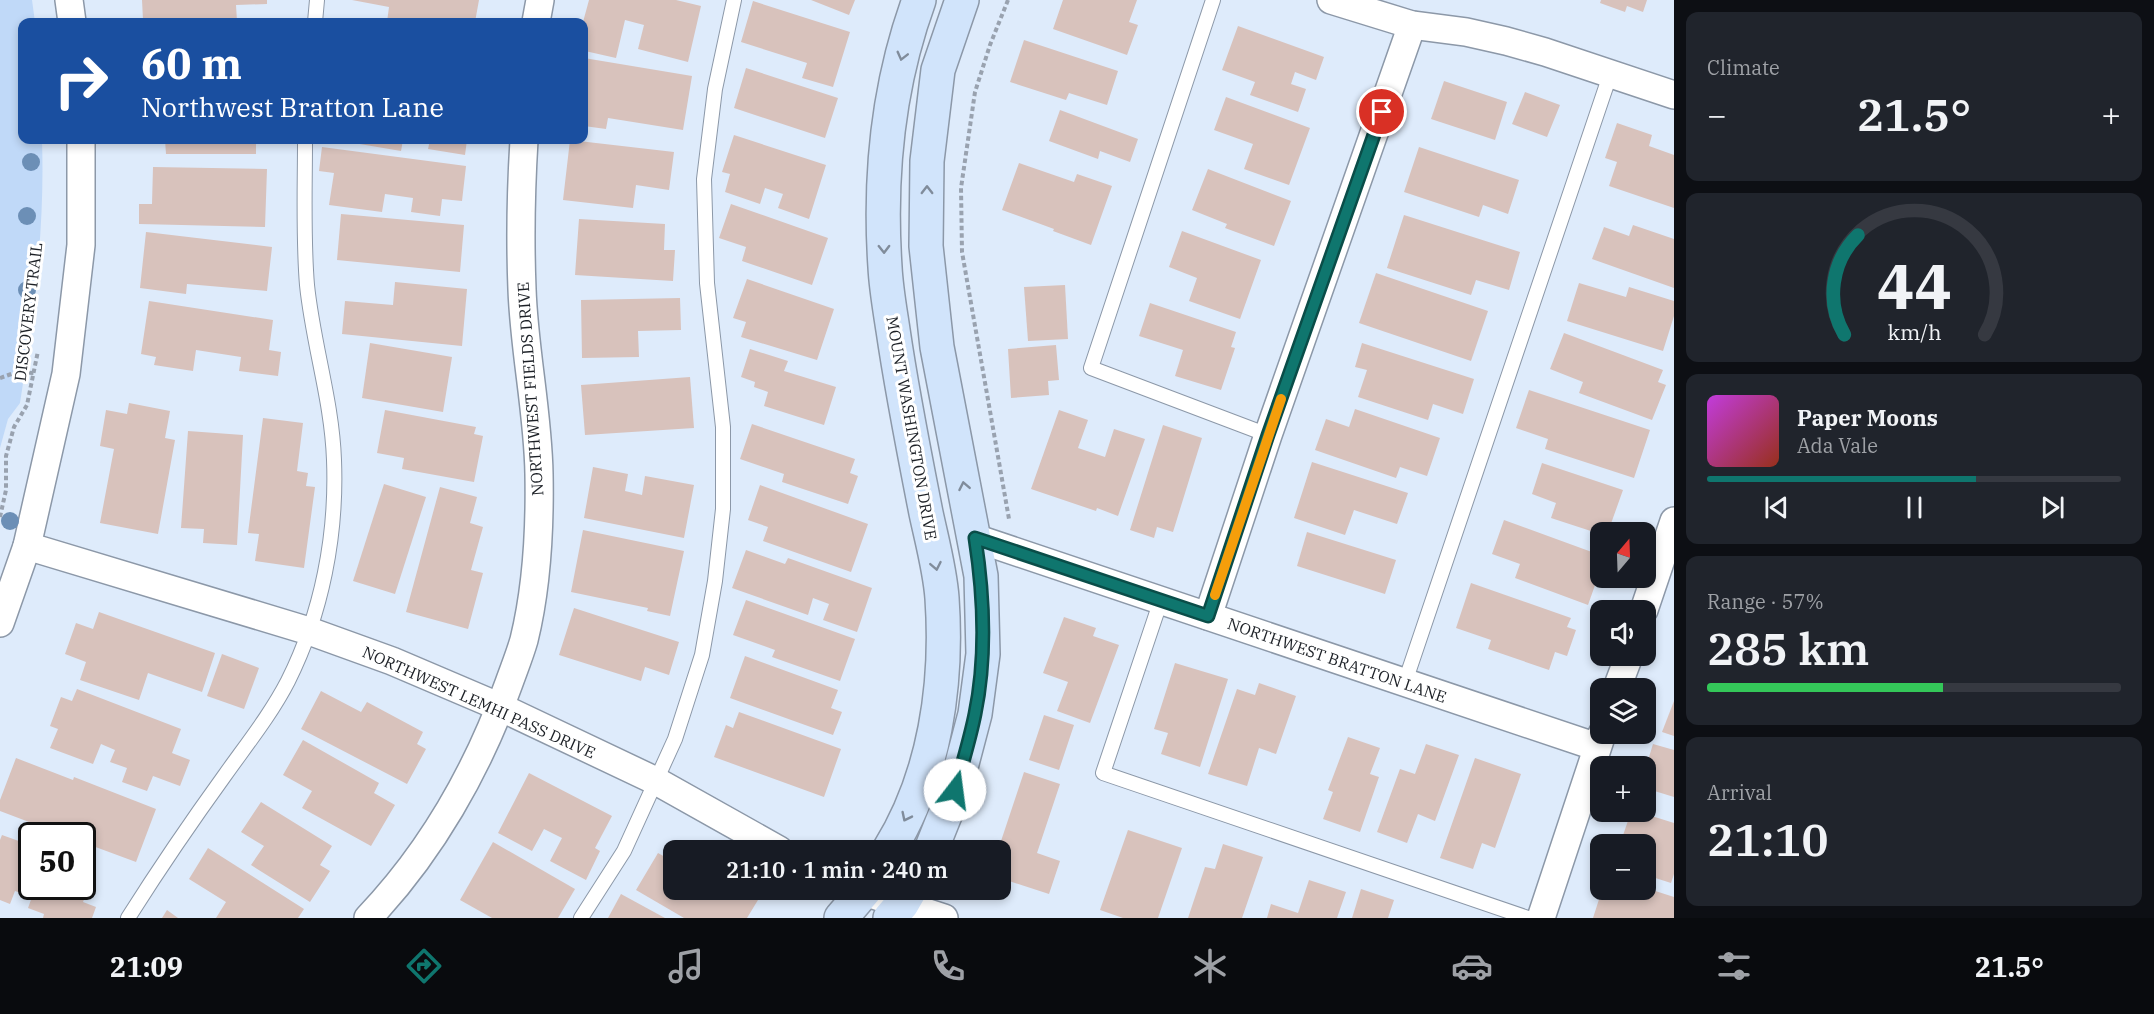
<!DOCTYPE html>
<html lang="en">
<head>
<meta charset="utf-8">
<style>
  :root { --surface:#171b24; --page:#20242c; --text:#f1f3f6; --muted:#9ea1a6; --line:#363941; --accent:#0f766e }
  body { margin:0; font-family:"IBM Plex Serif",serif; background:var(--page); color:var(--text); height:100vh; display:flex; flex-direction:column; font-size:22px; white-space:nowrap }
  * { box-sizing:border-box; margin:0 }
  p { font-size:20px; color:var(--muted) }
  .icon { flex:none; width:33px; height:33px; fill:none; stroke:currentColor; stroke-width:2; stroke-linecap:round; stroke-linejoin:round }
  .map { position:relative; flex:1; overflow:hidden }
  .details { display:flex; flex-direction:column; gap:12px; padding:12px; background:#0d0f14; width:480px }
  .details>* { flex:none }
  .banner { position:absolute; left:18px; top:18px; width:570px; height:126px; border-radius:12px; box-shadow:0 3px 9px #0003; background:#1a4fa0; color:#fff; overflow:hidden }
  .needle { width:39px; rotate:19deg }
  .fabs { position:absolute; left:1590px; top:522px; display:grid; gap:12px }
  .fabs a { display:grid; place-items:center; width:66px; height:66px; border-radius:12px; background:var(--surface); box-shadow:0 3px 9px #0003; font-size:30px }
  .speed { position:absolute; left:18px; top:822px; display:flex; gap:12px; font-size:30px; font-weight:700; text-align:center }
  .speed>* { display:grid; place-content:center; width:78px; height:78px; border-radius:50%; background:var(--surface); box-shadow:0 3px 9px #0003; line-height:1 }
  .speed .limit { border:3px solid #111; border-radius:9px; background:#fff; color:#111 }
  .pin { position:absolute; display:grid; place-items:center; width:51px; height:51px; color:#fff; margin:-26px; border:3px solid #fff; border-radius:50%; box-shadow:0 2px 6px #0007 }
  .me { position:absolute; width:66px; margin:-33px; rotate:15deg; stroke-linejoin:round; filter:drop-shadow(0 0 4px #0008) }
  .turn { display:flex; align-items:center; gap:21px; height:126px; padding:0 24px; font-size:27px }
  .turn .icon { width:78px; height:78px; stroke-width:2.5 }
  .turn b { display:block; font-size:42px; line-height:51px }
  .big { font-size:45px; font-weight:600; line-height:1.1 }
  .details .tile { flex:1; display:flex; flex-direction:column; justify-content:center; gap:9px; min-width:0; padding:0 21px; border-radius:12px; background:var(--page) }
  .details .dial { align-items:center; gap:0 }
  .dial svg { height:156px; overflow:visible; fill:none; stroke:var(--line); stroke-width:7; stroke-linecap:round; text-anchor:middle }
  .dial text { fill:var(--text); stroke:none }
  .song { display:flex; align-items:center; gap:18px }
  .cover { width:72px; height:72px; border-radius:9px; background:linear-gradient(135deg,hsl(290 70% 55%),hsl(10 70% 35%)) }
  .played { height:6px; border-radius:3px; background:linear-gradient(90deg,var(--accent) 65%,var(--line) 65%) }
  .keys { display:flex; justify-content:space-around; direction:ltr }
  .heat { display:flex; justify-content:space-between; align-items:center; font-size:33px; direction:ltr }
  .charge { height:9px; border-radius:4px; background:linear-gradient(90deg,#34c759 57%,var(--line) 0) }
  .trip { position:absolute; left:663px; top:840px; width:348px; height:60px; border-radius:12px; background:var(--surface); box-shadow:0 3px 9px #0003; font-weight:600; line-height:60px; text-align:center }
  .menu { display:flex; height:96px; justify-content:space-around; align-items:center; background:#090b0e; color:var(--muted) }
  .menu .icon { width:42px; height:42px }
  .menu .on { color:var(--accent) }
  .menu b { font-size:27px; color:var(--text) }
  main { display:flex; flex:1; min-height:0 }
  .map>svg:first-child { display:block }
  .green { fill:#c0d9f8 }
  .building { fill:#d8c2bc }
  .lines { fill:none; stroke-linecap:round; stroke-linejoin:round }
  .service-casing { stroke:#8c98a8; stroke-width:16 }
  .minor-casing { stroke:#8c98a8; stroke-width:30 }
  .secondary-casing { stroke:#8c98a8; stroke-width:36 }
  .path { stroke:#99a2af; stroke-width:4; stroke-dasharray:4.5 3; stroke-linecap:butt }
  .service { stroke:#fff; stroke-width:14 }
  .minor { stroke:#fff; stroke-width:27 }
  .secondary { stroke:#d1e4fb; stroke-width:33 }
  .tree { fill:#6c8fb6 }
  .oneway { stroke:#808c9b }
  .route-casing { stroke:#0a4d48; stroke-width:15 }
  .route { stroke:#0f766e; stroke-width:10 }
  .slow { stroke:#f59e0b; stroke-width:10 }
  .labels { text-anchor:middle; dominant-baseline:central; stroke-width:6; stroke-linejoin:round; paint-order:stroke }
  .street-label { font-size:16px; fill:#1c2026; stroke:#fff }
</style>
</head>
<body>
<main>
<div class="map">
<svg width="1674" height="918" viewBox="0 0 1674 918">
  <rect width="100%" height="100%" fill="#deebfb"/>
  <!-- green -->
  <path class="green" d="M0 0H32L35 22H22V140H42C45 228 34 315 20 403L8 419 0 448Z"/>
  <!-- building -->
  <g class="building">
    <path d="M142 0H267V4L236 5 237 21 209 22V19L143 20Z"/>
    <path d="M352 0H479L475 22 449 20V22H387L389 7Z"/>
    <path d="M589 0H676L701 6 688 62 638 49 644 25 625 20 616 58 585 51 588 36 584 35 583 22Z"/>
    <path d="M811 0H855L849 15Z"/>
    <path d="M1063 0H1137L1129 22 1138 25 1127 55 1053 29Z"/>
    <path d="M1601 0H1647L1643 12 1627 6 1625 12 1600 3Z"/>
    <path d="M753 1 850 32 833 87 802 78 807 63 741 42Z"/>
    <path d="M1238 26 1324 57 1316 80 1295 72 1291 84 1306 89 1298 112 1250 95 1255 82 1222 70Z"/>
    <path d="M1024 40 1118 71 1107 105 1069 93 1066 100 1010 82Z"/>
    <path d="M584 58 692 76 683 130 608 118 606 129 584 126Z"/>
    <path d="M746 68 838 98 825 138 734 108Z"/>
    <path d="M1444 81 1507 102 1495 140 1431 119Z"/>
    <path d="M1525 92 1560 105 1547 137 1512 124Z"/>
    <path d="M1226 97 1310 128 1289 185 1244 169 1253 144 1214 130Z"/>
    <path d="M1060 110 1138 139 1130 162 1100 151 1098 159 1049 141Z"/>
    <path d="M1617 123 1652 135 1649 146 1674 155V208L1609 186 1617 162 1605 158Z"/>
    <path d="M734 135 826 165 809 219 778 208 783 194 765 188 760 204 725 192 730 174 722 172Z"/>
    <path d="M165 140H256V154H166Z"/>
    <path d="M336 140H403L401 151Z"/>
    <path d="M430 140H467L465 155 428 149Z"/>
    <path d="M570 140 674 152 669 190 636 185 633 208 563 200Z"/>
    <path d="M322 147 466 166 462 201 442 199 440 216 411 212 413 198 385 194 382 212 329 205 334 173 319 171Z"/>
    <path d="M1419 147 1519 180 1508 214 1483 205 1479 217 1404 192Z"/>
    <path d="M1019 163 1074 182 1077 174 1112 186 1091 245 1053 231 1054 229 1002 210Z"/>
    <path d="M153 167 267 169 265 227 139 224V204H152Z"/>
    <path d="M1208 169 1291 201 1274 246 1225 228 1227 224 1192 210Z"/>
    <path d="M731 204 828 238 812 285 742 261 746 247 719 238Z"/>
    <path d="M341 214 464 225 460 272 337 260Z"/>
    <path d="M1404 215 1520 252 1509 290 1476 280 1471 295 1387 268Z"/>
    <path d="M579 219 665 224 664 250H675L673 281 575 275Z"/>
    <path d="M1633 225 1674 239V288L1592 259 1604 227 1629 236Z"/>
    <path d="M1182 231 1261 260 1240 319 1189 301 1197 278 1169 267Z"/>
    <path d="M146 232 272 247 267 291 187 284 186 294 140 288Z"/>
    <path d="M1376 273 1488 311 1471 361 1359 323Z"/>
    <path d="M747 279 834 309 817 360 741 337 746 322 733 318Z"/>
    <path d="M395 282 467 289 462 346 342 334 345 301 393 305Z"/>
    <path d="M1579 283 1626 297 1629 287 1674 301V316L1663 351 1567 321Z"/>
    <path d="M1065 285 1068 339 1028 341 1024 287Z"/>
    <path d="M680 298 681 330 638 331 639 357 582 358 581 300Z"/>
    <path d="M149 301 273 320 269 350 281 352 278 376 239 371 241 357 196 350 193 371 154 365 156 357 141 354Z"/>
    <path d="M1150 303 1236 332 1231 347 1235 348 1221 390 1175 376 1183 350 1139 336Z"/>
    <path d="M1564 333 1663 370 1658 382 1666 385 1652 420 1579 393 1583 382 1550 369Z"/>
    <path d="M370 343 452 357 443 412 362 398Z"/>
    <path d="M1362 343 1474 379 1463 414 1433 404 1428 420 1358 397 1367 370 1355 367Z"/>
    <path d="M1056 345 1059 380 1048 381 1049 395 1011 398 1008 349Z"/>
    <path d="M750 349 788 361 784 371 836 387 824 425 764 406 768 392 754 387 755 382 741 377Z"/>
    <path d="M690 377 694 428 585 435 581 385Z"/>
    <path d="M1529 390 1650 430 1634 478 1545 449 1548 439 1516 428Z"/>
    <path d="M129 403 170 411 165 438 175 440 158 534 100 523 114 449 100 446 106 410 127 414Z"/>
    <path d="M1355 409 1440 438 1427 476 1400 467 1396 478 1315 450 1326 419 1349 427Z"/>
    <path d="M385 410 476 427 474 434 483 436 474 482 402 469 404 458 377 453Z"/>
    <path d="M1059 410 1088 420 1078 448 1105 457 1114 429 1145 439 1118 516 1097 508 1096 511 1031 489Z"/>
    <path d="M263 418 303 423 297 471 308 473 306 486 315 487 304 568 255 561 259 534 248 533Z"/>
    <path d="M752 424 855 459 850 473 858 476 848 504 782 482 784 474 740 459Z"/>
    <path d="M1163 425 1202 438 1173 532 1157 527 1154 538 1130 530Z"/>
    <path d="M188 431 243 435 237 545 203 543 204 529 181 528Z"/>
    <path d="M1312 462 1408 493 1397 524 1354 510 1345 535 1294 518Z"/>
    <path d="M1542 463 1623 490 1608 532H1600V534L1551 518 1556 503 1532 494Z"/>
    <path d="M593 467 628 474 625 491 642 495 645 476 694 485 684 538 584 518Z"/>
    <path d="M384 484 426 497 395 594 353 581Z"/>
    <path d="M760 485 868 524 851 572 763 541 768 527 748 520Z"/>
    <path d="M440 487 477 497 470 523 483 527 471 570 483 573 468 629 406 612Z"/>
    <path d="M1504 520 1600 555V571L1588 605 1515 578 1520 564 1492 554Z"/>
    <path d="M583 530 684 551 670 616 647 611 648 608 571 592Z"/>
    <path d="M1307 532 1396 560 1385 594 1297 566Z"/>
    <path d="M746 550 785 564 788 558 872 588 857 632 823 620 829 604 813 598 808 615 732 588Z"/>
    <path d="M1471 583 1571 618 1567 627 1576 630 1567 656 1555 652 1549 670 1488 649 1491 640 1456 628Z"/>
    <path d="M746 600 855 639 840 681 772 657 775 650 733 635Z"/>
    <path d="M574 608 679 642 669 675 645 667 641 681 559 655Z"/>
    <path d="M99 612 215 653 202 692 148 673 139 700 80 680 86 662 65 654 76 623 93 629Z"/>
    <path d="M1064 617 1096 628 1093 636 1119 645 1090 723 1057 711 1068 682 1043 673Z"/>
    <path d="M222 654 259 668 244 709 207 696Z"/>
    <path d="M745 656 838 690 831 708 842 712 833 735 730 698Z"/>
    <path d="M1175 663 1228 679 1200 767 1161 754 1168 733 1154 729Z"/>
    <path d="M1259 683 1296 696 1276 754 1259 748 1247 786 1208 774 1237 689 1255 695Z"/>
    <path d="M77 689 181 729 172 753 190 760 180 786 153 776 147 791 122 782 127 768 110 762 115 750 101 744 93 764 50 748 58 729 50 726 61 697 72 701Z"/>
    <path d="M321 691 361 712 367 702 423 732 417 744 426 749 407 784 301 729Z"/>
    <path d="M1674 701V736L1662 732Z"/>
    <path d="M739 712 841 749 824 797 714 757 726 725 733 728Z"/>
    <path d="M1044 715 1074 725 1059 770 1029 760Z"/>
    <path d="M1348 737 1380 748 1370 774 1379 777 1360 832 1323 819 1333 792 1328 790Z"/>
    <path d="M303 740 379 783 374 793 395 805 371 846 302 808 312 791 283 775Z"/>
    <path d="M1426 744 1459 755 1435 821 1418 814 1407 843 1377 832 1400 769 1415 774Z"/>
    <path d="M1653 744 1674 750V797L1648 789 1652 776 1646 774V767Z"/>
    <path d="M16 758 73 780 74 777 156 809 136 862 82 842V836H57L58 833 0 811V800Z"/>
    <path d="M1475 758 1521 774 1495 848 1482 843 1473 869 1440 858Z"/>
    <path d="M1024 772 1060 784 1037 853 1060 861 1049 894 1000 878V850H998Z"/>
    <path d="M529 773 612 816 595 848 600 851 586 880 550 861 562 838 544 829 532 851 498 833Z"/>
    <path d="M261 802 332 846 320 865 330 871 310 902 251 865 264 846 241 832Z"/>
    <path d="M1631 812H1639L1674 823V874L1671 883 1646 875V844H1620Z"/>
    <path d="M1128 830 1182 848 1158 918H1123L1100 910Z"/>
    <path d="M2 835 30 845 27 852 32 853V886H82V866L95 871 83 902 96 907 92 918H43L44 914 28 908 32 897 15 891 10 904 0 900V840Z"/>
    <path d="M493 842 575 889 558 918H492L460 900Z"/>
    <path d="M1223 844 1263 857 1242 918H1188L1205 867 1215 869Z"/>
    <path d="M208 848 304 909 298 918H216L226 902 189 879Z"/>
    <path d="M658 853 674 862V890H741L758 900 747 918H684L636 890Z"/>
    <path d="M1309 880 1346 892 1337 918H1267L1271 904 1298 913Z"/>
    <path d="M1646 888 1674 897V918H1593L1602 890H1646Z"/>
    <path d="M1361 889 1394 900 1388 918H1352Z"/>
    <path d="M621 894 665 918H608Z"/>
    <path d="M167 910 178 918H162Z"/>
  </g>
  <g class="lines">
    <defs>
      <g id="service">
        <path d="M1213 0 1091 368 1268 435"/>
        <path d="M315 22 317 0"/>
        <path d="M1161 600 1103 773 1528 918"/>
        <path d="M1405 682 1610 75"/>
        <path d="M128 918C159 869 191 822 225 775 247 744 271 714 288 681 322 613 337 535 334 460 332 401 313 344 307 285 303 237 305 188 305 140"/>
        <path d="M581 918 624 851 675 739 702 655 715 581 723 509V427L707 283 704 179 715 89 734 0"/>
      </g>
      <g id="minor">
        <path d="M69 0 72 22"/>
        <path d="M1331 0 1412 25 1466 32 1506 41 1545 52 1674 95"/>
        <path d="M536 22 540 0"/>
        <path d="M975 538 1597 747"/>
        <path d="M27 546 309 631 392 661 500 707 656 781 779 850"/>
        <path d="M1644 610 1674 521"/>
        <path d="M1208 616 1268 435 1412 25"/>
        <path d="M0 623 27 546 66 374 81 245V140"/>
        <path d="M1617 688 1629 656"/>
        <path d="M858 890 944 918"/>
        <path d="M368 918C431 852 478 769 509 683 514 669 520 654 524 640 537 587 540 528 539 474 538 412 524 350 522 289 520 239 521 189 524 140"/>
        <path d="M1541 918 1602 734"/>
      </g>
      <g id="secondary">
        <path d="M889 850C935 776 948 684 942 598 940 570 932 541 926 513 914 452 902 392 893 330 890 310 886 288 885 267 879 177 888 85 919 0"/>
        <path d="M931 850 955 790 975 714 983 654 981 576 937 347 926 246 927 161 938 70 962 0"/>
        <path d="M841 918 865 890"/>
        <path d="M890 918 902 904 910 890"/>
      </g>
    </defs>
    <!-- service casing -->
    <use href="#service" class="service-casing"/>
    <!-- minor casing -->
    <use href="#minor" class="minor-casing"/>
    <!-- secondary casing -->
    <use href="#secondary" class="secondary-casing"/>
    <!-- path -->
    <g class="path">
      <path d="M1008 0 990 45 975 92 961 188 962 252 1009 519"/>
      <path d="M0 378 17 372 34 373"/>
      <path d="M0 517 6 490V456L14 427 27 405 38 351"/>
    </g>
    <!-- service -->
    <use href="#service" class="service"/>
    <!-- minor -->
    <use href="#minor" class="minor"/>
    <!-- secondary -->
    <use href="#secondary" class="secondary"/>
  </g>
  <!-- trees -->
  <g class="tree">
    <circle cx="31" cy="162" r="9"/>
    <circle cx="27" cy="216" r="9"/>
    <circle cx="27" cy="290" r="9"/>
    <circle cx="10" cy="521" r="9"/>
  </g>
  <!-- one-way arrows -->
  <defs><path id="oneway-chevron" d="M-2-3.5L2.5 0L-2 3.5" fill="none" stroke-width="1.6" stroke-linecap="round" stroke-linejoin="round" transform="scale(1.5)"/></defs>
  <g class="oneway">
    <use href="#oneway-chevron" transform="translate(902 56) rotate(104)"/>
    <use href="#oneway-chevron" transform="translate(927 190) rotate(-90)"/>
    <use href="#oneway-chevron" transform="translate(884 249) rotate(89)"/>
    <use href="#oneway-chevron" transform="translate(964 486) rotate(-101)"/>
    <use href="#oneway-chevron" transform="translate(936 566) rotate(79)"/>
    <use href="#oneway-chevron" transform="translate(906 817) rotate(116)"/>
  </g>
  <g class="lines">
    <defs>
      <path id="route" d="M955 790C962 765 970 739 975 714 987 656 984 596 975 538L1208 616 1268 435 1382 112"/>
    </defs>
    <!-- route casing -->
    <use href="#route" class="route-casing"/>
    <!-- route -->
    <use href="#route" class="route"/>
    <!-- slow -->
    <path class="slow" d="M1215 595 1281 399"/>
  </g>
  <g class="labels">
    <!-- street labels -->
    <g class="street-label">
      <text transform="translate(28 312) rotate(-83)">DISCOVERY TRAIL</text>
      <text transform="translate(530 389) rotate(-94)">NORTHWEST FIELDS DRIVE</text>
      <text transform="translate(912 428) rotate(80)">MOUNT WASHINGTON DRIVE</text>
      <text transform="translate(1337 660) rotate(19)">NORTHWEST BRATTON LANE</text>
      <text transform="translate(479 702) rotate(24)">NORTHWEST LEMHI PASS DRIVE</text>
    </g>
  </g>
</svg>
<div class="fabs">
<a><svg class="needle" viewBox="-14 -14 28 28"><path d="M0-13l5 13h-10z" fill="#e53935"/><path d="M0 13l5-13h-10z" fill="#9ea1a6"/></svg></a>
<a><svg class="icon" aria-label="sound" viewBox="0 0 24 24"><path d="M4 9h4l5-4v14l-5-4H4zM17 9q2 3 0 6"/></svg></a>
<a><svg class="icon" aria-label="layers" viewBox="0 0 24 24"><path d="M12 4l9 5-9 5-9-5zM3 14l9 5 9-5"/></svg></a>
<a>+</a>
<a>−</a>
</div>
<div class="speed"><div class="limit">50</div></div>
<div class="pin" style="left:1382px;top:112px;background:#d93025"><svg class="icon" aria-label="arrive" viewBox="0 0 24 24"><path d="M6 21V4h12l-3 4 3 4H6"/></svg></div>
<svg class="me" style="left:955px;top:790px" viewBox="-20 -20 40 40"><circle r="19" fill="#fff"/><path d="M0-13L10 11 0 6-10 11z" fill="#0f766e"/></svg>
<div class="trip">21:10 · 1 min · 240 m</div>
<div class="banner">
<div class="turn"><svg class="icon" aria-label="right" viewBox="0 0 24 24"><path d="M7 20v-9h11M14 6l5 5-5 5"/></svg><div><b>60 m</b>Northwest Bratton Lane</div></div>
</div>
</div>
<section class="details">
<div class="tile"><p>Climate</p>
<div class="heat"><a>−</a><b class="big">21.5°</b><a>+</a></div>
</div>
<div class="tile dial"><svg viewBox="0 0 100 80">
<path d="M14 69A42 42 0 1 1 86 69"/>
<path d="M14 69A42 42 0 0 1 21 18" stroke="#0f766e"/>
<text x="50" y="56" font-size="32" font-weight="700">44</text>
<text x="50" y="72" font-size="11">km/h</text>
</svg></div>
<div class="tile">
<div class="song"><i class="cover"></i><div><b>Paper Moons</b><p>Ada Vale</p></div></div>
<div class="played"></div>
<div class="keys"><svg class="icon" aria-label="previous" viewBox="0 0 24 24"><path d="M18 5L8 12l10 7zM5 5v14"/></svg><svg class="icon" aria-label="pause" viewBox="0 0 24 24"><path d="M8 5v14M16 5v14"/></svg><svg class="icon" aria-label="next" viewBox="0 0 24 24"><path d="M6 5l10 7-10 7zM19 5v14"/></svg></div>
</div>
<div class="tile"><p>Range · 57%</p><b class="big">285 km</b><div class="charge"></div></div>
<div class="tile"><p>Arrival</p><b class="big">21:10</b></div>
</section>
</main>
<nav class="menu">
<b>21:09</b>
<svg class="icon on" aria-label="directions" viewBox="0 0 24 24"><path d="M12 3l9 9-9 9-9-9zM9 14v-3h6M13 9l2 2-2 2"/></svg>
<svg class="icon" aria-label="music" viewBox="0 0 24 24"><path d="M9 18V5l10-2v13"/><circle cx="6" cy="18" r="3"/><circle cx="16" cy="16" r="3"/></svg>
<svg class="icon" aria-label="phone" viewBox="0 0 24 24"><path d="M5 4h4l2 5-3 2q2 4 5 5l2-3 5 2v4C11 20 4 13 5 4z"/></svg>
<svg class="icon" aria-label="climate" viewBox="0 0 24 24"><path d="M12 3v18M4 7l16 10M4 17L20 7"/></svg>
<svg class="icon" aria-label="car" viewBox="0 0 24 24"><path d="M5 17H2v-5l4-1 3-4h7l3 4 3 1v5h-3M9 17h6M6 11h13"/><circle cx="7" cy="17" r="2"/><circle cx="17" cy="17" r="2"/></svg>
<svg class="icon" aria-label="filters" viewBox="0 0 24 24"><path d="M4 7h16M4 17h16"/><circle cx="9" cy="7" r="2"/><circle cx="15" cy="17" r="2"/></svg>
<b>21.5°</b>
</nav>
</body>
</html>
